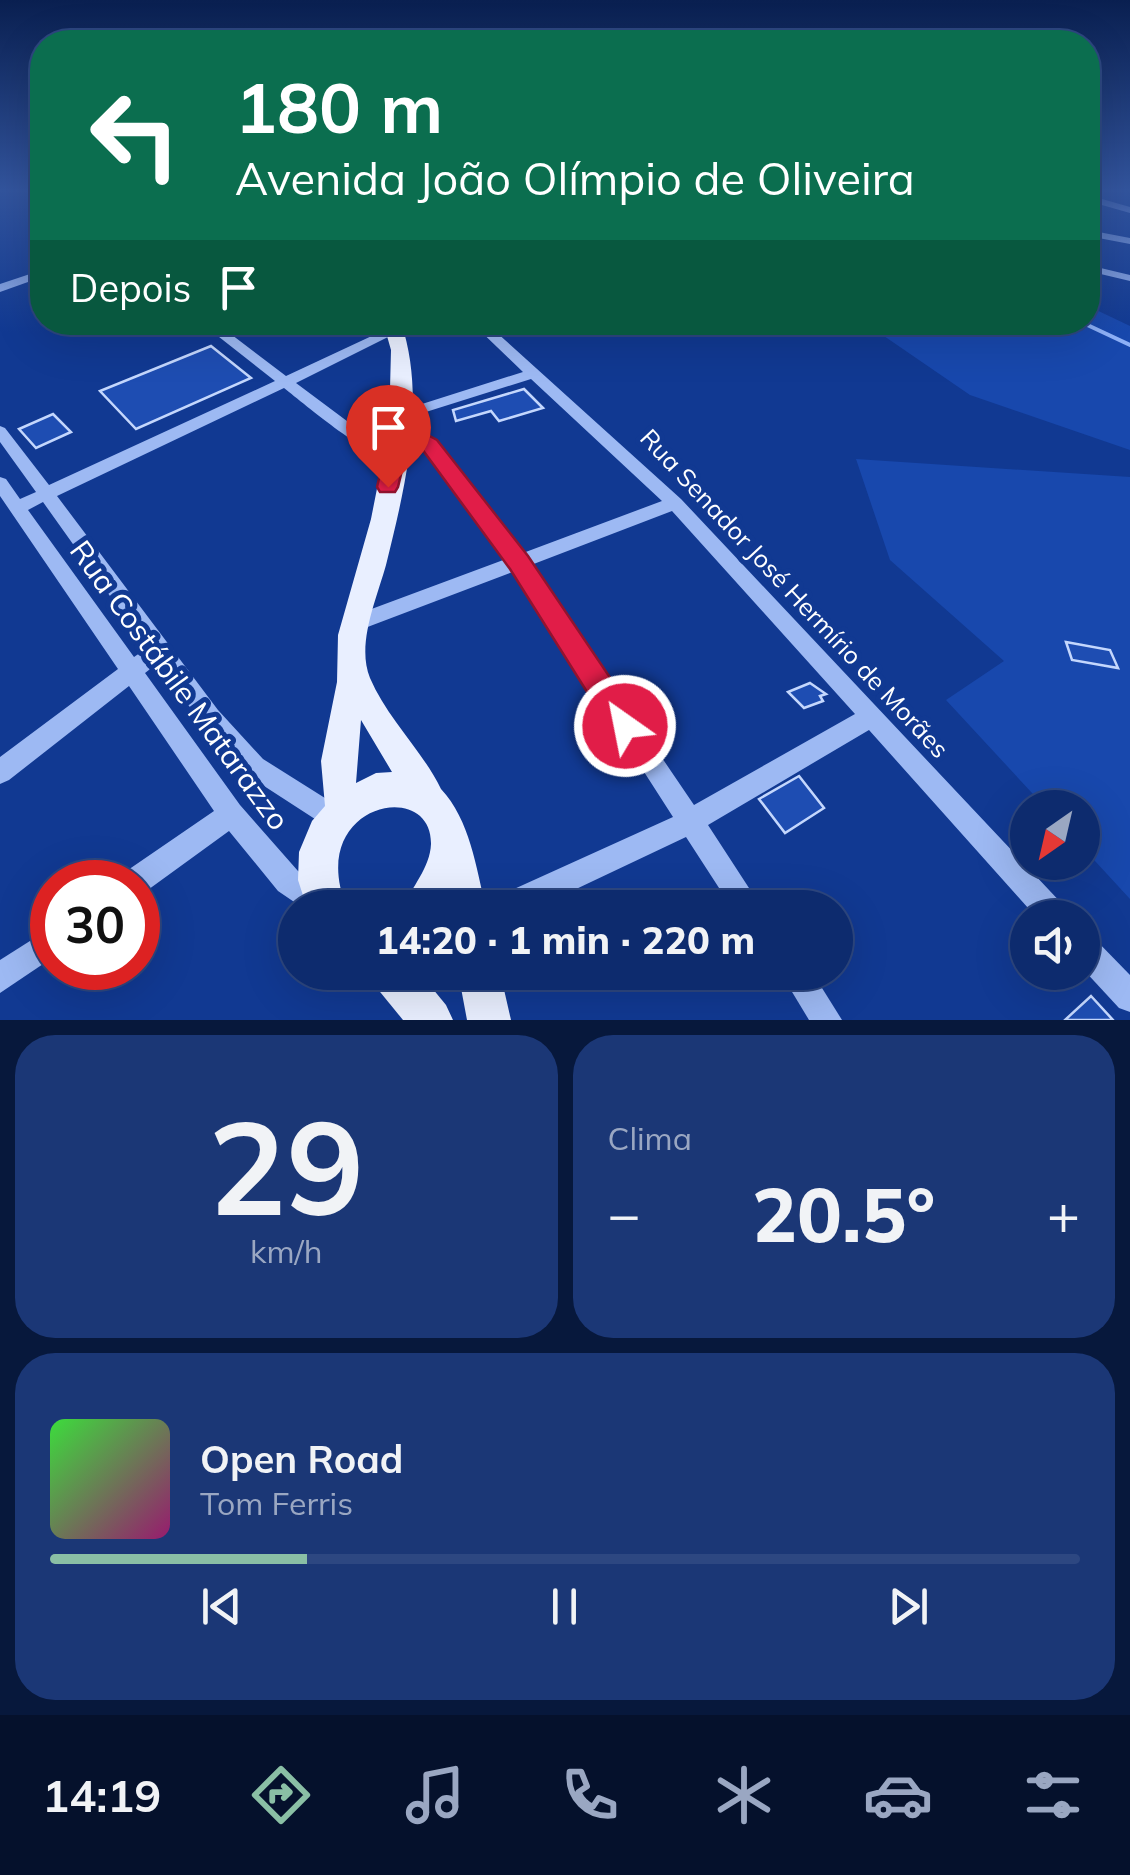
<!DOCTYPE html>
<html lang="pt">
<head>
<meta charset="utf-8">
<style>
  :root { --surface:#0d2b6e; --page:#1b3776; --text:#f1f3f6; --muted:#9aa7c2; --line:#2d4781; --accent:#8abfa5 }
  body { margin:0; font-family:Mulish,sans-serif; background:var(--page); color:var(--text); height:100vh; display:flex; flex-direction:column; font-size:38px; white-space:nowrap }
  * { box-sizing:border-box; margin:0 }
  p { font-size:32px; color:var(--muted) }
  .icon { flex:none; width:55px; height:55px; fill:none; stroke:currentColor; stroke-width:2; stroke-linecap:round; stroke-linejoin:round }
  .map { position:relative; height:1020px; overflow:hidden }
  .details { display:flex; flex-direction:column; gap:15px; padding:15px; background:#07183c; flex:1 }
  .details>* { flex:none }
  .hud { position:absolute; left:30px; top:30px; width:1070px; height:305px; border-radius:40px; box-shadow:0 10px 40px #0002,0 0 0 2px var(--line); background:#0b6e4f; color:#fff; overflow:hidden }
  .needle { width:65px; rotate:214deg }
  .controls { position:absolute; left:1010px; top:790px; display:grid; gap:20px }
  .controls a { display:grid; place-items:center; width:90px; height:90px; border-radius:50%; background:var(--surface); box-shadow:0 10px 40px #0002,0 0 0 2px var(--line); font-size:50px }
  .speed { position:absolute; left:30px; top:860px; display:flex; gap:20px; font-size:50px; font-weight:700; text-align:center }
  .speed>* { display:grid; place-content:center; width:130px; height:130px; border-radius:50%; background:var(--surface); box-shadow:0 10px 40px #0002,0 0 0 2px var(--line); line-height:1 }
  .speed .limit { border:15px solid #d22; background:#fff; color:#111 }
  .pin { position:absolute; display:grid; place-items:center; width:85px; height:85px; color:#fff; margin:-102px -42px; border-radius:50% 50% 50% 0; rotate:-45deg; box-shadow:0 0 10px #0007 }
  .pin .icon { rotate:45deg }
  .me { position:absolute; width:110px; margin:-55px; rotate:327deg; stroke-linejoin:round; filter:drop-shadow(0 0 8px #0008) }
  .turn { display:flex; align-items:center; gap:35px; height:210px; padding:0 40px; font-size:45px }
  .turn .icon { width:130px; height:130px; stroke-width:2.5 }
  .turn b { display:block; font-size:70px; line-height:85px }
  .then { display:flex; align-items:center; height:95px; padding:0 40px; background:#0003; gap:20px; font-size:38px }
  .big { font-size:75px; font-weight:800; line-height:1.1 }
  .details .card { flex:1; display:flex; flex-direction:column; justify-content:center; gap:15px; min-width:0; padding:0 35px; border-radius:40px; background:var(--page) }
  .details .dial { align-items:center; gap:0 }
  .dial b { font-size:130px; line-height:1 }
  .song { display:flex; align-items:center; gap:30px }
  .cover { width:120px; height:120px; border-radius:15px; background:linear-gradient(135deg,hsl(120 70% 55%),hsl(320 70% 35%)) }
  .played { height:10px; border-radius:5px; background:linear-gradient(90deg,var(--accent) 25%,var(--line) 25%) }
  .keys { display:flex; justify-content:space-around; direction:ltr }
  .heat { display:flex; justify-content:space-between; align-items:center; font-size:55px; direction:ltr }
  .details .tiles { flex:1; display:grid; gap:15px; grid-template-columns:1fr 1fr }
  .card:last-child { grid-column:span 2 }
  .trip { position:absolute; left:278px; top:890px; width:575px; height:100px; border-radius:50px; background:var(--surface); box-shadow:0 10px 40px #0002,0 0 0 2px var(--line); font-weight:800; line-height:100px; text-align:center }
  .tab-bar { display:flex; height:160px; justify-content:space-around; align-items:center; background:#05112c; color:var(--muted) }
  .tab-bar .icon { width:70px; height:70px }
  .tab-bar .active { color:var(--accent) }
  .tab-bar b { font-size:45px; color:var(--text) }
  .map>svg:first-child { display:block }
  .green { fill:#1848ad }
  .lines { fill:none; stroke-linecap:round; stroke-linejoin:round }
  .stream { stroke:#8eb1f7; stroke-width:4 }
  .building { fill:#1e4db2; stroke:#c4d7fd; stroke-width:2.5 }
  .minor { fill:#9db9f3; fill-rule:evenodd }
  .major { fill:#e9efff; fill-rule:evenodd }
  .route { fill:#e11d48; stroke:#92132f; stroke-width:2.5 }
  .labels { text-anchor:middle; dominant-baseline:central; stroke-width:10; stroke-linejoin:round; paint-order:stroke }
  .street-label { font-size:25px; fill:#fff; stroke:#113992 }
  .near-street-label { font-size:30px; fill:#fff; stroke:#113992 }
</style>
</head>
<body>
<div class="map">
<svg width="1130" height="1020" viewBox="0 0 1130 1020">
  <rect width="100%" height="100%" fill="#113992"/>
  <!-- green -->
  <g class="green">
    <path d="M1088 306 1130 326V450L970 395 865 323 1088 322Z"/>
    <path d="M856 459 1130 477V899L1083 848 1082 808 1045 807 946 700 1004 661 890 560Z"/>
  </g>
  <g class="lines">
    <!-- stream -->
    <path class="stream" d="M1081 322 1130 345"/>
  </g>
  <!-- building -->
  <g class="building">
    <path d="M211 346 251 378 136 429 100 391Z"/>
    <path d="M524 389 543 408 499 421 491 411 456 421 453 410Z"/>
    <path d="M53 414 71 432 36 448 19 429Z"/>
    <path d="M1066 642 1110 650 1118 668 1072 660Z"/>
    <path d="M810 683 826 694 820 696 823 701 804 708 788 692Z"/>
    <path d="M799 776 824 808 785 833 759 799Z"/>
    <path d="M1091 996 1113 1020H1065Z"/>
  </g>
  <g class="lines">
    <!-- minor -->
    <g class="minor">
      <path d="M1088 195 1130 207V213L1088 201Z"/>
      <path d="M1088 230 1130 238V244L1088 236Z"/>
      <path d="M1088 265 1130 275V281L1088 271Z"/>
      <path d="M42 270V277L0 292V284Z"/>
      <path d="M200 322H215L286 376 391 327H401L402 330 296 383 363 433 400 452 402 456 400 460C373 463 307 406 284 388L57 496 218 710 263 759 344 810 348 819 344 828 335 832 247 775 202 724 158 663 145 673 240 805 298 871 329 892 333 902 330 908H303L278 891 229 831 145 892 138 894V882H122L125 872 214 811 129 686 9 780 0 784V757L118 669 0 496V477L6 479 20 499 36 492 0 442V426L5 428 49 485 275 381ZM43 502 147 648 134 657 28 510Z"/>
      <path d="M471 322H485L681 499 1066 908 1070 918H1037L869 730 708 825 762 908H732L686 837 536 908H490L494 898 673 817 515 571 357 631 350 629 347 623 350 617 506 559 423 448 396 430 393 427 396 424H406L435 440 523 553 662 501 531 379 410 417H400L397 414 400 411 523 372ZM672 511 855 714 694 805 531 565Z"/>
      <path d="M52 927V958L0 993V960Z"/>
      <path d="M1082 932 1092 936 1130 975V1012L1119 1008 1082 968Z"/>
      <path d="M780 972H812L842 1020H809Z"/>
    </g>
    <!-- major -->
    <g class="major">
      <path d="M383 322H401C427 400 405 488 386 565 377 598 356 644 370 678 387 718 422 750 441 789 470 820 476 867 486 908H403C412 886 430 868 431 844 432 777 304 804 347 908H307L298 880 299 852 312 821 325 806 321 761 337 682 338 635 371 519 389 428 391 350ZM361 720 392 772 376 773 356 783Z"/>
      <path d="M370 972H419L446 1005 453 1020H403L376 987Z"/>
      <path d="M458 972H500L511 1020H467Z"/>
    </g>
  </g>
  <!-- sky -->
  <linearGradient id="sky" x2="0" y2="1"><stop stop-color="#091f50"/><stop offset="0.57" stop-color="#32549d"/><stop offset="1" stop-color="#32549d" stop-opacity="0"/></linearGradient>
  <rect width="1130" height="333" fill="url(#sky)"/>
  <!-- route -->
  <path class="route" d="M402 421 437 440 528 556 636 716 640 726 636 735 625 739 614 735 510 569 422 449 409 441 398 487 395 492H380L377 487 391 427Z"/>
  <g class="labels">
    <!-- street labels -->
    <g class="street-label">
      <text transform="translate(795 593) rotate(47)">Rua Senador José Hermírio de Morães</text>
    </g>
    <!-- near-street labels -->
    <g class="near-street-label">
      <text transform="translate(180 685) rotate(54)">Rua Costábile Matarazzo</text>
    </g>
  </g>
</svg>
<div class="controls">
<a><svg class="needle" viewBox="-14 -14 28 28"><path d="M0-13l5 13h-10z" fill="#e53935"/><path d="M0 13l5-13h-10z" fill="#9aa7c2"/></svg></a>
<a><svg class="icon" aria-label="sound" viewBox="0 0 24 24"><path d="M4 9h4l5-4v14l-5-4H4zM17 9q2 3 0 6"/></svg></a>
</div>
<div class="speed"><div class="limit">30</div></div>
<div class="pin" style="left:388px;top:487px;background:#d93025"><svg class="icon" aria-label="arrive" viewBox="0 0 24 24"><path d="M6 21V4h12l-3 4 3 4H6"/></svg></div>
<svg class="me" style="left:625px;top:726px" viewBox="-20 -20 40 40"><circle r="17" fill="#e11d48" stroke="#fff" stroke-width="3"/><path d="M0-11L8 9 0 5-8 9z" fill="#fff"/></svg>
<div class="trip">14:20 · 1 min · 220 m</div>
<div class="hud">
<div class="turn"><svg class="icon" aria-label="left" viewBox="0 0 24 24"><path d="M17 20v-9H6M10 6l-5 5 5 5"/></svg><div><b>180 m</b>Avenida João Olímpio de Oliveira</div></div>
<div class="then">Depois<svg class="icon" aria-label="arrive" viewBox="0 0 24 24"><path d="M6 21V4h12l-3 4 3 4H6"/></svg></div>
</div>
</div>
<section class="details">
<div class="tiles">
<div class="card dial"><b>29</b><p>km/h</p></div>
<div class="card"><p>Clima</p>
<div class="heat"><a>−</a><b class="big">20.5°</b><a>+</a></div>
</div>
<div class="card">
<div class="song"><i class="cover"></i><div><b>Open Road</b><p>Tom Ferris</p></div></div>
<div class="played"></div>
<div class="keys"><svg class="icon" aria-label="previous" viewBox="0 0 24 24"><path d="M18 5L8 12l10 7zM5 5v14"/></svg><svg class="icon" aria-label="pause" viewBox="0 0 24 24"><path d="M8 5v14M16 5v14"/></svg><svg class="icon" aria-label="next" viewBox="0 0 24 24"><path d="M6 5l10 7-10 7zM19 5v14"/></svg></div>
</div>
</div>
</section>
<nav class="tab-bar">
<b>14:19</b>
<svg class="icon active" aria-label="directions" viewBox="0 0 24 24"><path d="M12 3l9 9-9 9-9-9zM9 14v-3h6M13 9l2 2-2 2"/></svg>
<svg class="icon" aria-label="music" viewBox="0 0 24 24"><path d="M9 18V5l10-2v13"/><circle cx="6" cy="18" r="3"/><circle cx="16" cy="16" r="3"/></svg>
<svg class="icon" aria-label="phone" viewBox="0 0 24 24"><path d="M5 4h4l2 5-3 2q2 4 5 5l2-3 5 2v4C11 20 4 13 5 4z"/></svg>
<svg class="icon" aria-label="climate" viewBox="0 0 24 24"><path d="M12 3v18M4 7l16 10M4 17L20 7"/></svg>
<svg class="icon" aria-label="car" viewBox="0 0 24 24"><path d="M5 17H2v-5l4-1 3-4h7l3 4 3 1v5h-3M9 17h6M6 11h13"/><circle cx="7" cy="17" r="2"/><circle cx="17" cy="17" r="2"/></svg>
<svg class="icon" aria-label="filters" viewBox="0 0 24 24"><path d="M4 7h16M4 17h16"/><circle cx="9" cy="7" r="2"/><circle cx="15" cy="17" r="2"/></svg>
</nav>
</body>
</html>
